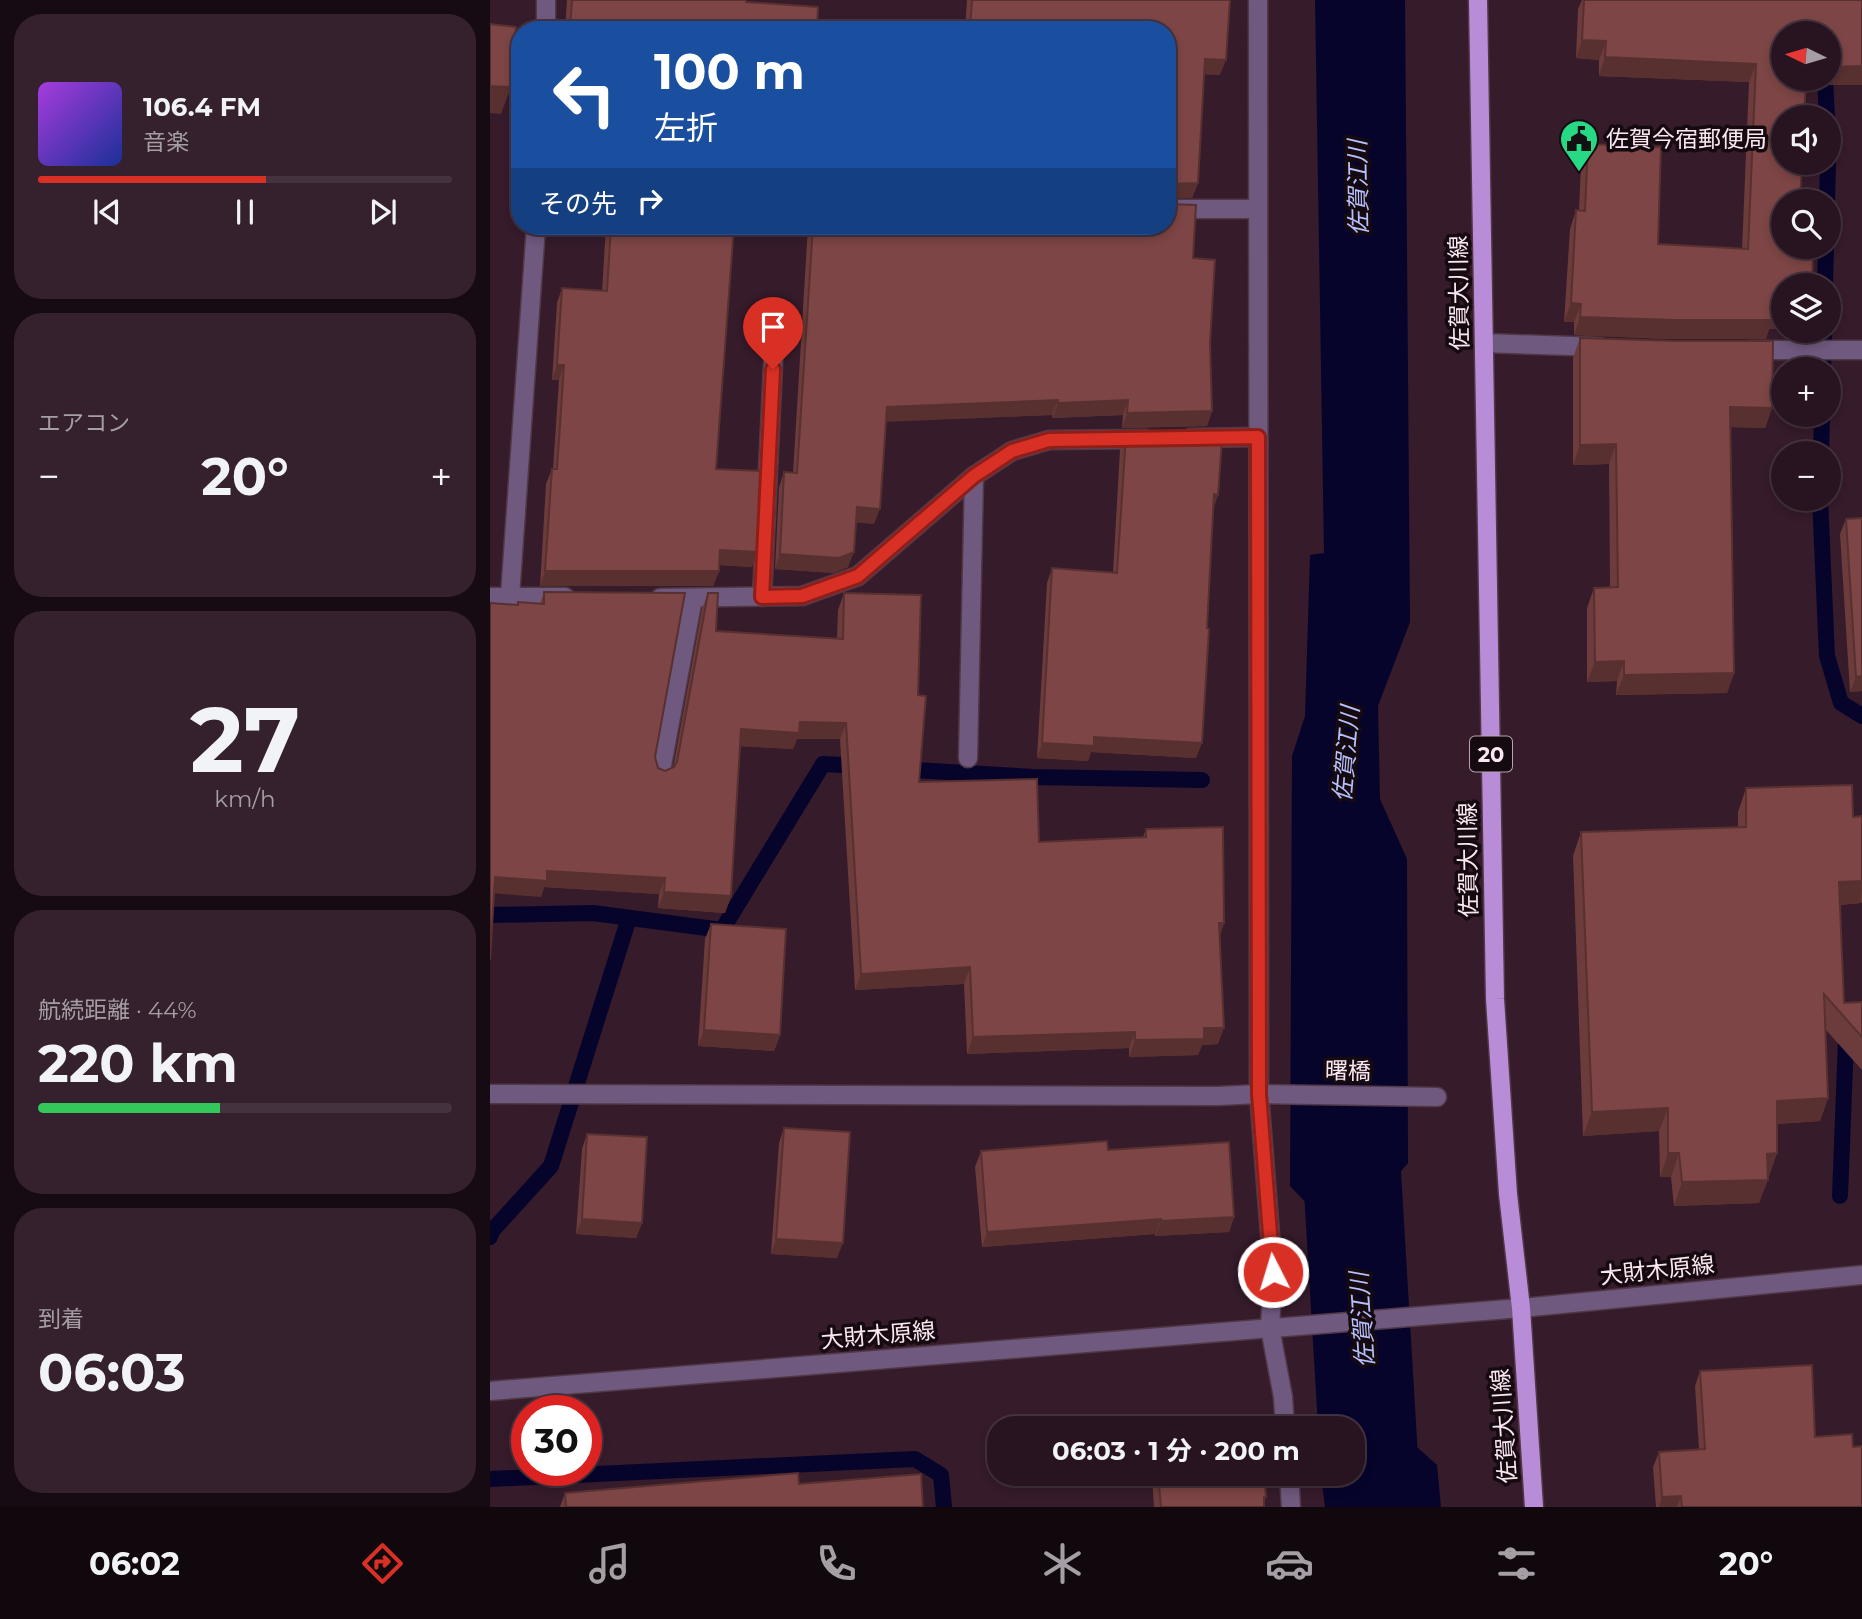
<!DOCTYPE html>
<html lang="ja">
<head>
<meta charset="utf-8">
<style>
  :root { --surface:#281420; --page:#34212d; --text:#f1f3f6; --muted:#a59ea5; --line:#44333e; --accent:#d93025 }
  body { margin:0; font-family:Montserrat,"Noto Sans JP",sans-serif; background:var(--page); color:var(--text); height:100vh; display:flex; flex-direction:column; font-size:26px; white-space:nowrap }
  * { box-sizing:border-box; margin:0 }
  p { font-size:23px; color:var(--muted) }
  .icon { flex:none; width:38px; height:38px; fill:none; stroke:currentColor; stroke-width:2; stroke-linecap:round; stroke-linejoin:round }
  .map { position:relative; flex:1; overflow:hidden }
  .drawer { display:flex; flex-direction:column; gap:14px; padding:14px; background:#160b12; width:490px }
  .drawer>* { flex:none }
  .banner { position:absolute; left:21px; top:21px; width:665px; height:214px; border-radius:28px; box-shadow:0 4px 10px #0003,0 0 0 2px var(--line); background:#1a4fa0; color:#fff; overflow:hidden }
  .needle { width:46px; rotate:275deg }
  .tools { position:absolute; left:1281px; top:21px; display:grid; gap:14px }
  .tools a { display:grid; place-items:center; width:70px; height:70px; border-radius:50%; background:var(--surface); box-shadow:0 4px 10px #0003,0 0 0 2px var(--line); font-size:35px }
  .speed { position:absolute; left:21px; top:1395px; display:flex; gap:14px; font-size:35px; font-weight:700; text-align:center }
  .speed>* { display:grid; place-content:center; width:91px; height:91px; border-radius:50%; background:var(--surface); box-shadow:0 4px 10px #0003,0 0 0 2px var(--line); line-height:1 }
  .speed .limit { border:10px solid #d22; background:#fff; color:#111 }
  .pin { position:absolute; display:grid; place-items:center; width:60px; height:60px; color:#fff; margin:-72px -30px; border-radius:50% 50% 50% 0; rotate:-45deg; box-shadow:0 0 7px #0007 }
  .pin .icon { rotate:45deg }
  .me { position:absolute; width:77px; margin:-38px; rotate:355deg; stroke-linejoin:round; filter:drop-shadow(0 0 5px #0008) }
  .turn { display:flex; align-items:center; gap:24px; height:147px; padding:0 28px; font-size:32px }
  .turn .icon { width:91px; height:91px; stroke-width:2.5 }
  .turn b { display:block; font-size:49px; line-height:60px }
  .then { display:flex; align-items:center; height:66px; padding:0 28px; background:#0003; gap:14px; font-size:26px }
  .big { font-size:52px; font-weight:700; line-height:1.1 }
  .drawer .card { flex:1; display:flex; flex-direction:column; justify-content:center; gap:10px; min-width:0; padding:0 24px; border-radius:28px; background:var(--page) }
  .drawer .dial { align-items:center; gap:0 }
  .dial b { font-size:91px; line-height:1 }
  .song { display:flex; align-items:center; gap:21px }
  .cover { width:84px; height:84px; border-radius:10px; background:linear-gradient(135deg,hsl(280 70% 55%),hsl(230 70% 35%)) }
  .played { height:7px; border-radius:4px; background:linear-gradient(90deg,var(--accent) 55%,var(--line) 55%) }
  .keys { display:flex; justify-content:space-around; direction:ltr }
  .heat { display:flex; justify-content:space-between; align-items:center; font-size:38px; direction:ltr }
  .charge { height:10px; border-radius:5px; background:linear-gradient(90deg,#34c759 44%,var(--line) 0) }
  .trip { position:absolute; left:497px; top:1416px; width:378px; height:70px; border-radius:28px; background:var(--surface); box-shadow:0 4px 10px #0003,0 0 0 2px var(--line); font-weight:700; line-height:70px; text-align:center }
  .tabs { display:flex; height:112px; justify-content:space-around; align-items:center; background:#10080d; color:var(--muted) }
  .tabs .icon { width:49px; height:49px }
  .tabs .selected { color:var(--accent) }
  .tabs b { font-size:32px; color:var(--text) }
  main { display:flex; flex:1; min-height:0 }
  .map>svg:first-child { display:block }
  .water { fill:#07042c }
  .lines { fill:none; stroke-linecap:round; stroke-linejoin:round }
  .stream { stroke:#07042c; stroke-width:16 }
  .river { stroke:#07042c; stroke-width:98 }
  .minor-casing { stroke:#513847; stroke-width:21 }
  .major-casing { stroke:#513847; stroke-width:21 }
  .minor { stroke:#6f597e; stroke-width:18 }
  .major { stroke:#b98cd7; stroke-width:18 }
  .wall { fill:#6c3b3b }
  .shaded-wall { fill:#583030 }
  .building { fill:#7d4545; stroke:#583030; stroke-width:2 }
  .route-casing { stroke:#8d1f18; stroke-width:18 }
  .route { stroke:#d93025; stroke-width:12 }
  .labels { text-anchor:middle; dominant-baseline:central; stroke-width:7; stroke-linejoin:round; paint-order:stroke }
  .shield { fill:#160a11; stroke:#b6a5ae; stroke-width:2 }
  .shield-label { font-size:21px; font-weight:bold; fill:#fae7f1 }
  .poi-label { font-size:23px; fill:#fae7f1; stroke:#160a11; text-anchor:start }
  .street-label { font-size:23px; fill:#fae7f1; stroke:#160a11 }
  .water-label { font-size:24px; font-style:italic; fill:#b5c0fc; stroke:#160a11 }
</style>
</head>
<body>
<main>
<section class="drawer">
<div class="card">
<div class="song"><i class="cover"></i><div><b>106.4 FM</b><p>音楽</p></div></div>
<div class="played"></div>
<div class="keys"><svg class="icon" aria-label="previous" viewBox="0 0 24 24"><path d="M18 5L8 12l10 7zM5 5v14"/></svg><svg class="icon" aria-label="pause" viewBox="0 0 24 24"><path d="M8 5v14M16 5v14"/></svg><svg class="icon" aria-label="next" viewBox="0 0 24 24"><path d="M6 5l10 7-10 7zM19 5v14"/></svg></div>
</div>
<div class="card"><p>エアコン</p>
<div class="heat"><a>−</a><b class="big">20°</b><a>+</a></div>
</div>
<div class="card dial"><b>27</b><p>km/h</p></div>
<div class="card"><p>航続距離 · 44%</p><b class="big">220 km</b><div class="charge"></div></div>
<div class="card"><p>到着</p><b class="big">06:03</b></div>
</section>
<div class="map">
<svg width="1372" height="1507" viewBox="0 0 1372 1507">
  <rect width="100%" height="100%" fill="#361b2b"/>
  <!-- water -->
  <g class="water">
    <path d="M825 0H915L920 622 888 706 890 799 917 859 918 1163 881 1207 821 1208 800 1186 802 756 815 716 820 555 834 553Z"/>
    <path d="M863 1429H907L947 1465 951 1507H835L832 1474H863Z"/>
  </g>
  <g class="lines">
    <!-- stream -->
    <g class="stream">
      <path d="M1335 79 1337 117"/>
      <path d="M1337 201 1338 163"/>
      <path d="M1335 285 1336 247"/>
      <path d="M1333 369 1334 331"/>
      <path d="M1331 453 1332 415"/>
      <path d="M1330 499 1337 656 1351 703 1372 716"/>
      <path d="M408 769 543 777 712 780"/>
      <path d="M0 915 103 913 232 930 333 764 372 766"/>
      <path d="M1350 1196 1357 1014 1372 1013"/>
      <path d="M0 1237 2 1231 61 1166 139 918"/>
      <path d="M0 1479 425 1459 451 1475 454 1507"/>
    </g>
    <!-- river -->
    <path class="river" d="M856 1073 880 1475 885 1507"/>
    <defs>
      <g id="minor">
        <path d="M768 0 769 1094 783 1272 780 1328 793 1397 795 1428"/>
        <path d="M56 30V0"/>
        <path d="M677 209H768"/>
        <path d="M994 343 1110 347"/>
        <path d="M1260 350H1372"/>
        <path d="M701 438 768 437"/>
        <path d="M20 596 46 226"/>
        <path d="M0 597H75"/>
        <path d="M272 597 284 344"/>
        <path d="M170 598 312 596 368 576 484 476 522 451 559 440 656 439"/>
        <path d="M478 758 484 476"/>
        <path d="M170 776 203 598"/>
        <path d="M0 1094 728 1096 769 1094 947 1097"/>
        <path d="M0 1391 1031 1308 1372 1275"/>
        <path d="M799 1474 801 1507"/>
      </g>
      <path id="major" d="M988 0 1005 999 1018 1194 1031 1308 1044 1507"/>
    </defs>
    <!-- minor casing -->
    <use href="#minor" class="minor-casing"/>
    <!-- major casing -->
    <use href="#major" class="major-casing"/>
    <!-- minor -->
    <use href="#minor" class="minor"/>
    <!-- major -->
    <use href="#major" class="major"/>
  </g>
  <!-- wall -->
  <g class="wall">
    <path d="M77 0H256V2L327 30H75Z"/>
    <path d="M477 0H740L730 75 714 74 708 183 702 198 677 30H475Z"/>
    <path d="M1092 0H1372L1316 85 1293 285V329H1279L1276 339H1178L1084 335V322H1074L1080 229 1086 210H1089L1091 163 1098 144 1168 244 1252 249 1259 82 1109 76V60L1086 58 1088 9Z"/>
    <path d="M116 226H244L226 469 262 567 229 565V571L223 586H50L56 484 62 469H63L69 380H62L67 303 72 288 112 291Z"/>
    <path d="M318 226H458V235L531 232V226H677L703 258 720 343 722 411 717 426 632 428 633 415 562 418V415L396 421 384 524 366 522 358 567 344 573 285 569 289 487 294 472 303 473Z"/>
    <path d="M1090 338 1282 408 1275 428 1240 427 1244 673 1237 693 1126 695 1127 681 1097 682V608L1104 588 1120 587 1119 464 1083 465V358Z"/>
    <path d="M636 435 728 495 723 509 717 628 706 758 601 752 598 761 547 758 557 583 562 568 623 572 630 450Z"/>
    <path d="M1356 519 1372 691 1360 692 1350 534Z"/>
    <path d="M54 592 165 757 168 768 175 771 183 768 212 609 218 593 226 631 347 638 348 610 354 593 428 695 429 782 549 842 653 837 656 829 734 923 730 935 728 1044 712 1045 708 1055 639 1057V1048L477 1054 474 984 365 990 350 739H307L303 749 250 746 241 896 235 913 168 908 169 894 54 887 51 897 0 603 27 605 28 602 50 604Z"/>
    <path d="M1256 788 1363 817 1372 816V902L1371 903 1350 905 1354 1003 1372 1002V1070L1335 1029 1338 1098 1330 1121 1287 1124V1153L1279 1176H1278L1269 1203 1184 1206 1181 1177H1170L1169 1131 1093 1136 1083 856 1091 832 1248 827V812Z"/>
    <path d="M221 924 290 1035 284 1051 208 1046 215 939Z"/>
    <path d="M294 1128 347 1258 281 1254 289 1143Z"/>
    <path d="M97 1134 152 1223 146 1238 86 1234 92 1149Z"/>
    <path d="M618 1150 744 1217 739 1232 665 1236V1234L492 1247 485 1167 491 1151Z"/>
    <path d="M1210 1371 1325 1437 1363 1447 1372 1507H1166L1163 1467 1169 1452 1209 1449 1205 1386Z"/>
    <path d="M663 1474H774L776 1497 774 1501V1507H664L662 1477Z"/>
    <path d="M309 1484 433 1507H70L75 1493Z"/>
  </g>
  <!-- shaded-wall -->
  <g class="shaded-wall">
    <path d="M1092 40 1116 41 1109 60 1086 58Z"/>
    <path d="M1115 57 1266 64 1259 82 1109 76Z"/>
    <path d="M715 59 736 60 730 75 710 74Z"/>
    <path d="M1372 66V85H1310L1312 79H1339V67Z"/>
    <path d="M0 86 21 87 11 114 0 113Z"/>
    <path d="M708 183 702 198 677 199V184Z"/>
    <path d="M1081 303 1091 304 1084 322H1074Z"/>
    <path d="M1282 310H1293V329H1279L1276 339H1178L1084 335 1090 317Z"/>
    <path d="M67 365H74L69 380H62Z"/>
    <path d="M568 400 562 415 392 422 397 407Z"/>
    <path d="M638 400 633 415 562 418 568 403Z"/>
    <path d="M1240 407 1282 408 1275 428 1233 427Z"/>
    <path d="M722 411 717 426 632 428 637 413Z"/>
    <path d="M1126 444 1119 464 1083 465 1090 445Z"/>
    <path d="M724 494 728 495 723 510Z"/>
    <path d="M367 507 390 509 384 524 361 522Z"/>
    <path d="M230 550 267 552 262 567 225 565Z"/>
    <path d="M364 552 358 567 344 573 285 569 290 554Z"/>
    <path d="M55 571H229L223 586H50Z"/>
    <path d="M1134 661 1127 681 1097 682 1105 662Z"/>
    <path d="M1244 673 1237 693 1126 695 1134 675Z"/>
    <path d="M1372 676V691L1360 692 1366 677Z"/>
    <path d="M310 722 356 723 350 739H307L303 749 245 746 251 729Z"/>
    <path d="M604 737 712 743 706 758 601 752 598 761 547 758 552 743Z"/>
    <path d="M57 871 175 878 169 894 54 887 51 897 0 893 5 877Z"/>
    <path d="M1372 881 1371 903 1341 905 1349 882Z"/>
    <path d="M174 892 241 896 235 913 168 908Z"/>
    <path d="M729 923H734L728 940Z"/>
    <path d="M480 967 474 984 365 990 371 974Z"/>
    <path d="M714 1028H734L728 1044 712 1045 708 1055 639 1057 645 1040Z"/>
    <path d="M214 1030 290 1035 284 1051 208 1046Z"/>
    <path d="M645 1032 639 1048 477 1054 483 1037Z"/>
    <path d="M1338 1098 1330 1121 1278 1124 1287 1101Z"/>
    <path d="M1178 1108 1169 1131 1093 1136 1102 1112Z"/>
    <path d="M1178 1153H1189L1181 1177H1170Z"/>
    <path d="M1287 1153 1279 1176 1268 1178 1277 1154Z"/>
    <path d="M1278 1180 1269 1203 1184 1206 1192 1182Z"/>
    <path d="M744 1217 739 1232 665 1236 671 1221Z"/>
    <path d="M92 1219 152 1223 146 1238 86 1234Z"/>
    <path d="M671 1219 665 1234 492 1247 497 1232Z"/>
    <path d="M286 1239 353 1243 347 1258 281 1254Z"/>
    <path d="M1191 1496 1187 1507H1169L1172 1497Z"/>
  </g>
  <!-- building -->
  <g class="building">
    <path d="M82 0H256V2L328 7 327 30H80Z"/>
    <path d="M482 0H740L736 60 715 59 708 183 677 184V30H480Z"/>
    <path d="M1094 0H1372V66L1339 67V33H1293V79H1316L1314 117H1293V163H1312L1310 201H1293V247H1308V252L1323 253 1322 285H1293V310H1282V320H1185L1090 317 1091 304 1081 303 1086 210 1095 211 1098 144 1171 147 1168 244 1258 249 1266 64 1115 57 1116 41 1092 40Z"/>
    <path d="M0 24 26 27 21 87 0 86Z"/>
    <path d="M677 204 706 205 703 258 725 260 720 343 722 411 637 413 638 400 568 403V400L397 407 390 509 367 507 364 552 349 558 290 554 294 472 307 473 323 226H458V235L535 232 536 226H677Z"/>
    <path d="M121 226H244L226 469 271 471 267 552 230 550 229 571H55L62 469H67L74 365H67L72 288 117 291Z"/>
    <path d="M1090 338 1185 341H1283L1282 408 1240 407 1244 673 1134 675V661L1105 662 1104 588 1128 587 1126 444 1090 445Z"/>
    <path d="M723 434V439L732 440 728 495 724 494 717 628 719 629 712 743 604 737V746L552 743 562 568 627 573 636 435Z"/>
    <path d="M1372 518V676L1366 677 1356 519Z"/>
    <path d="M54 592 195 593 165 757 168 768 175 771 184 767 187 762 218 593H228L226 631 353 639 354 593 431 595 428 695 436 696 429 782 547 779 549 842 656 837V829L733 827 734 923H729L734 1028H714V1039L645 1040V1032L483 1037 480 967 371 974 356 723 310 722 309 733 251 729 241 896 174 892 175 878 57 871V881L5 877 0 960V603L28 605V602L54 604Z"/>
    <path d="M1362 785 1363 817 1372 816V881L1349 882 1354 1003 1372 1002V1037L1334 994 1338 1098 1287 1101V1153L1277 1154 1278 1180 1192 1182 1189 1153H1178V1108L1102 1112 1091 832 1256 827V788Z"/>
    <path d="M221 924 296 929 290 1035 214 1030Z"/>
    <path d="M294 1128 360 1132 353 1243 286 1239Z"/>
    <path d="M97 1134 157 1137 152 1223 92 1219Z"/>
    <path d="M617 1141 618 1150 739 1142 744 1217 671 1221V1219L497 1232 491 1151Z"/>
    <path d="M1322 1365 1325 1437 1362 1434 1363 1447 1372 1446V1507H1192L1191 1496 1172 1497 1169 1452 1215 1449 1210 1371Z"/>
    <path d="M308 1473 309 1484 431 1474 433 1507H76L75 1493Z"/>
    <path d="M668 1474H774L776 1497H774V1507H671Z"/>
  </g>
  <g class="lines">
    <defs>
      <path id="route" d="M283 369 272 597 312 596 368 576 484 476 522 451 559 440 768 437 769 1094 783 1272"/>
    </defs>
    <!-- route casing -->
    <use href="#route" class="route-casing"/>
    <!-- route -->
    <use href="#route" class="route"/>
  </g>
  <!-- icons -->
  <defs>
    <symbol id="civic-pin" viewBox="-11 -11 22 30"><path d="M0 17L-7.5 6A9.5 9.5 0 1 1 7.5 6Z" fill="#27d885" stroke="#160a11"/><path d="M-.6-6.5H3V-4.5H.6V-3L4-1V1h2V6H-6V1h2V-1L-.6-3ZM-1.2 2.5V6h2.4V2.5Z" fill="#111"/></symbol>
  </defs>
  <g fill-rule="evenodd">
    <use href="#civic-pin" x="1067" y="117" width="44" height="60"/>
  </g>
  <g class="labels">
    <!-- shield labels -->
    <rect class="shield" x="980" y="736.5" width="42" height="35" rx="5"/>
    <g class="shield-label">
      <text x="1001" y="754">20</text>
    </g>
    <!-- poi labels -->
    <g class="poi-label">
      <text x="1116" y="139">佐賀今宿郵便局</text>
    </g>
    <!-- street labels -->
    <g class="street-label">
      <text transform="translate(969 293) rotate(-91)">佐賀大川線</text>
      <text transform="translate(978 860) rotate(-91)">佐賀大川線</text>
      <text transform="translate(858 1071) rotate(1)">曙橋</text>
      <text transform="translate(1167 1270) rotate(-6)">大財木原線</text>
      <text transform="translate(388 1335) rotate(-5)">大財木原線</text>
      <text transform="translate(1014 1426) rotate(-94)">佐賀大川線</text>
    </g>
    <!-- water labels -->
    <g class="water-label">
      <text transform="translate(868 188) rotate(-91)">佐賀江川</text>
      <text transform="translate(856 754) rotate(-85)">佐賀江川</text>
      <text transform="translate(872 1320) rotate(-94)">佐賀江川</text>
    </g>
  </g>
</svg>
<div class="tools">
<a><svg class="needle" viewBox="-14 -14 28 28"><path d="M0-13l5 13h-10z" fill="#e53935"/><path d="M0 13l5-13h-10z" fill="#a59ea5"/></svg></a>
<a><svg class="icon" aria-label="sound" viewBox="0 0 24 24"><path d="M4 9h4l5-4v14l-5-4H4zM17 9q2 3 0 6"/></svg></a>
<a><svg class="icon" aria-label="search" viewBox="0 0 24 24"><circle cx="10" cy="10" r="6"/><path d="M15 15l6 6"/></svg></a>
<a><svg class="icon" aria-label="layers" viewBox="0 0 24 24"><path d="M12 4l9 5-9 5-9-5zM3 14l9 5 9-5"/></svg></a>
<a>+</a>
<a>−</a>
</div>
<div class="speed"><div class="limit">30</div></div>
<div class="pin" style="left:283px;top:369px;background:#d93025"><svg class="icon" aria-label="arrive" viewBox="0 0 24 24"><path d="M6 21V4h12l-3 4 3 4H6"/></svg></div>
<svg class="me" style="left:783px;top:1272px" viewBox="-20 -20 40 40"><circle r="17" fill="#d93025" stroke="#fff" stroke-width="3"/><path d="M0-11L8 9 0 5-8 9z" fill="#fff"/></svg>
<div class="trip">06:03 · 1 分 · 200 m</div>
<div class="banner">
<div class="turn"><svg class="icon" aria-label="left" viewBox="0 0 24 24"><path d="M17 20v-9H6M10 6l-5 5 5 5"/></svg><div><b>100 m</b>左折</div></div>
<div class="then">その先<svg class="icon" aria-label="right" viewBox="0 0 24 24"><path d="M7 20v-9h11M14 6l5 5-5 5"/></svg></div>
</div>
</div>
</main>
<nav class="tabs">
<b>06:02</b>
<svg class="icon selected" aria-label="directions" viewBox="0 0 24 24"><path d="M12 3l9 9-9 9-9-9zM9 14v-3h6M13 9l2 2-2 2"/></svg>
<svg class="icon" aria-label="music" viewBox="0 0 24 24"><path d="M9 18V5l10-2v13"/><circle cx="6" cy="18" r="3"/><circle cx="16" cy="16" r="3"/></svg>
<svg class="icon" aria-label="phone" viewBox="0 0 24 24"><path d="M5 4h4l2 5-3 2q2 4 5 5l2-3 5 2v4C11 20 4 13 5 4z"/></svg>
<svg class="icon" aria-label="climate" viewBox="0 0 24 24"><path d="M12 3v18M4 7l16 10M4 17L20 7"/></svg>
<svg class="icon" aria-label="car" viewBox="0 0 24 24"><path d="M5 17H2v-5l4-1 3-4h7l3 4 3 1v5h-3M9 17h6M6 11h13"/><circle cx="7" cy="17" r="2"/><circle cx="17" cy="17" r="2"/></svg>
<svg class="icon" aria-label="filters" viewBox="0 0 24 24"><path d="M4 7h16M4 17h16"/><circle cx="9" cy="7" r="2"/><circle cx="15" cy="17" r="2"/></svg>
<b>20°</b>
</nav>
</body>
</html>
